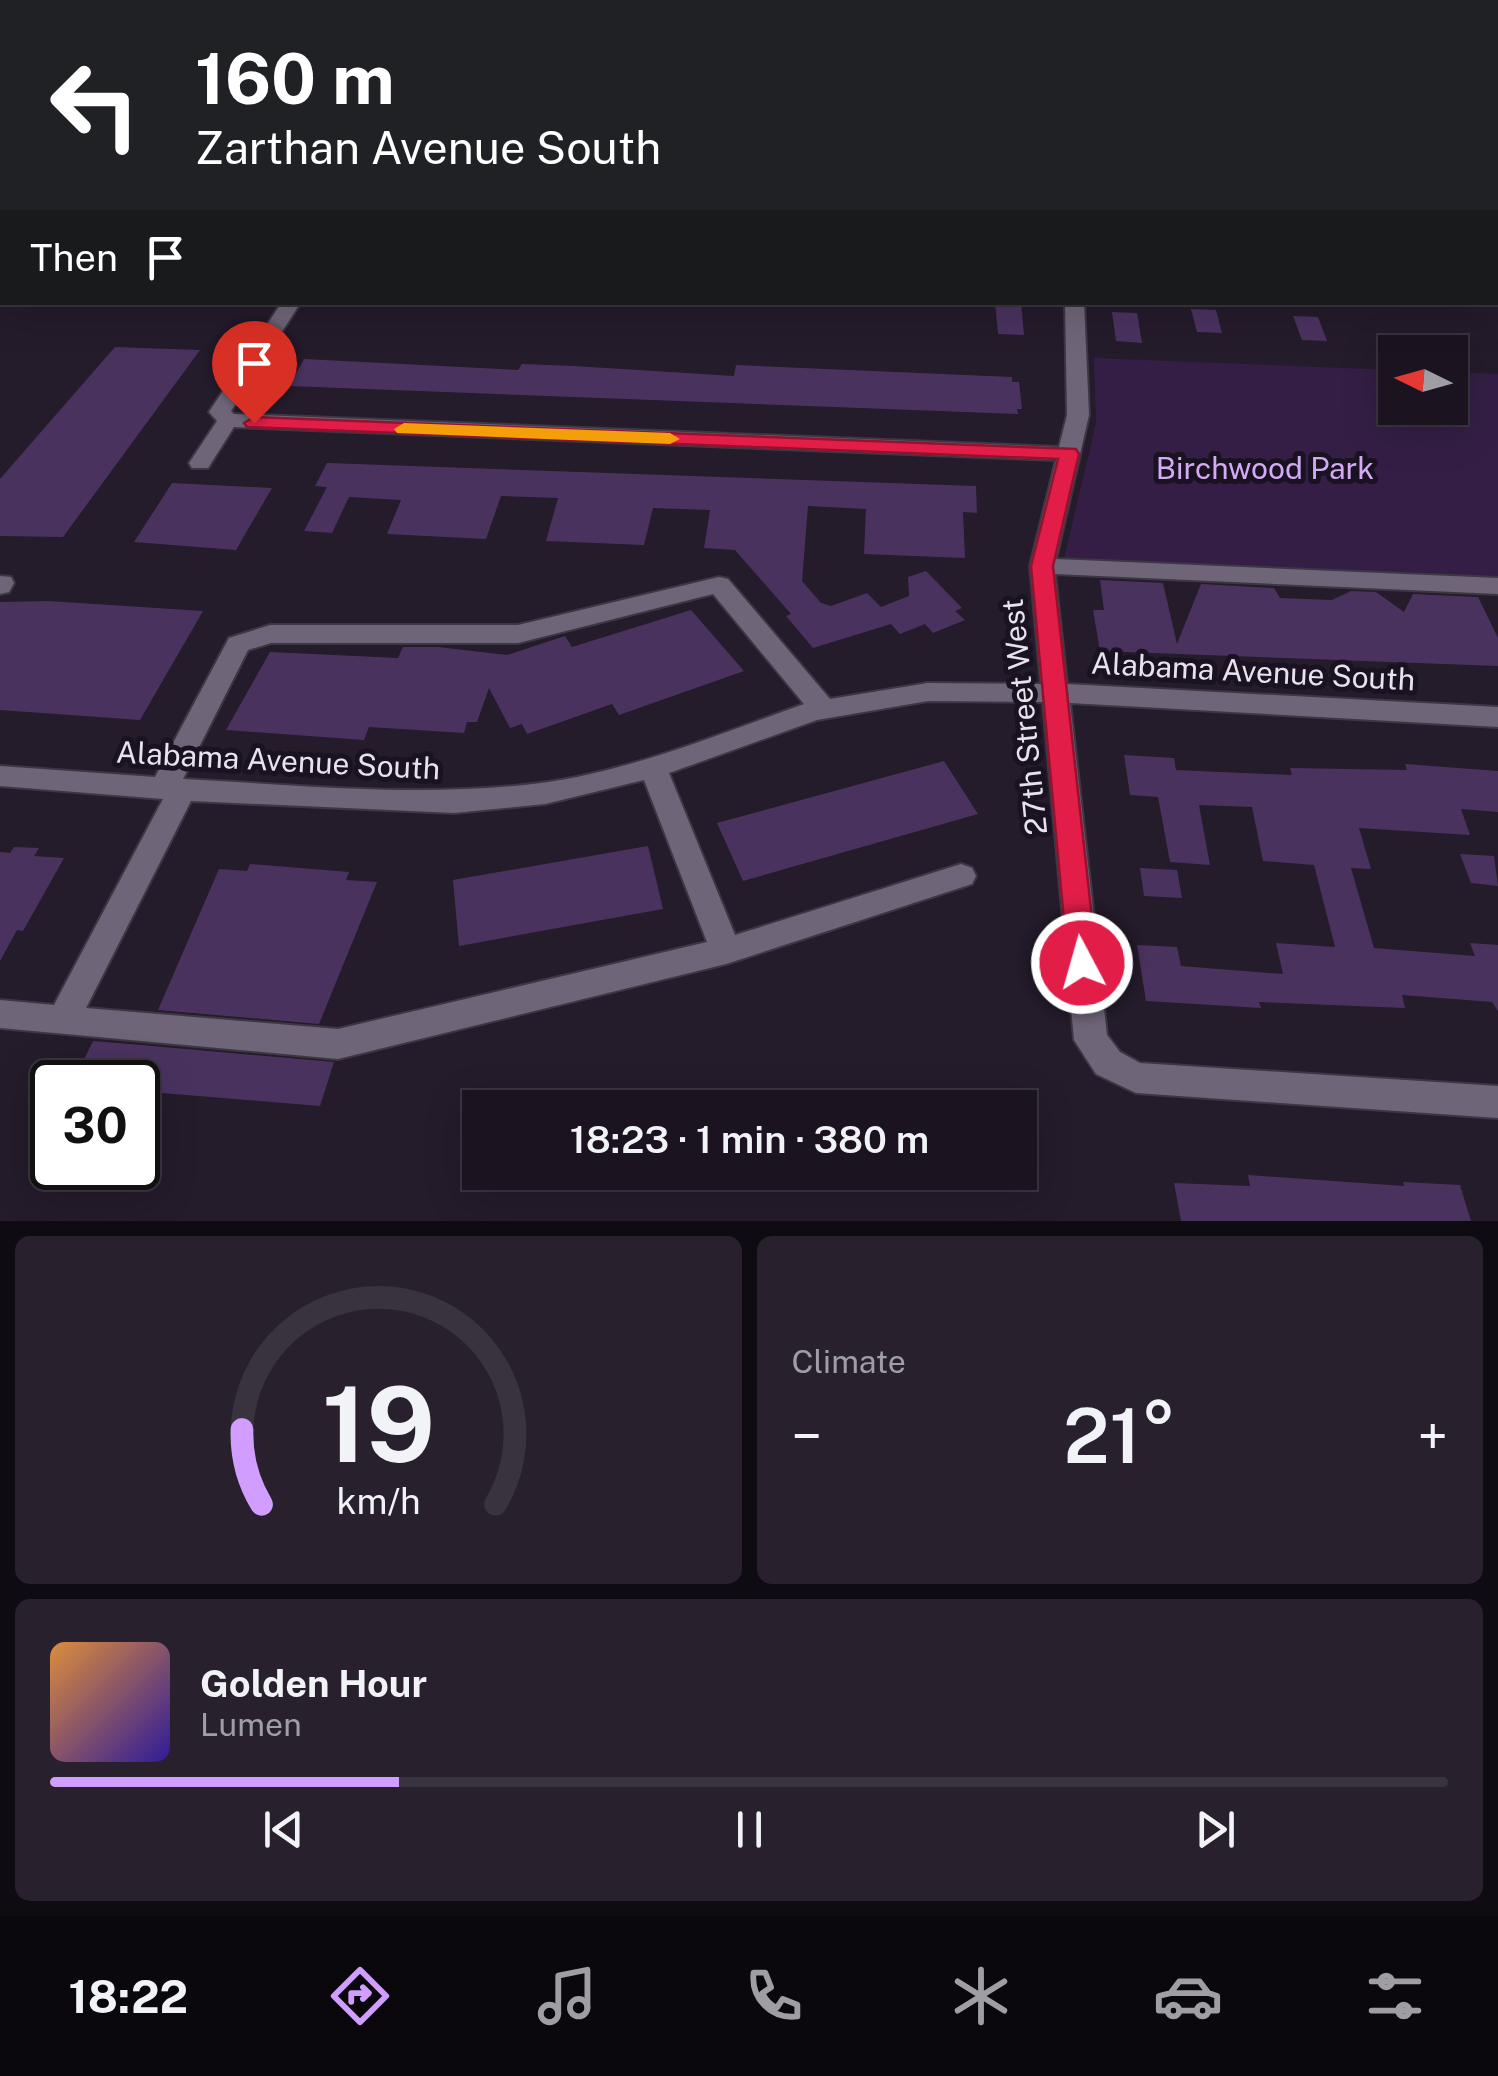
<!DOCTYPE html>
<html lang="en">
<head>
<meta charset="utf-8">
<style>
  :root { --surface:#1b1420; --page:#28212d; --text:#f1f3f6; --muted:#a09ea5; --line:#39333e; --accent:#d19dfe }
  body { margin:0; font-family:"Public Sans",sans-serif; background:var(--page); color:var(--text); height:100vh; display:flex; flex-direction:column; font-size:38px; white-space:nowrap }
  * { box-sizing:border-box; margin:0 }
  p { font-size:32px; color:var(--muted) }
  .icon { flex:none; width:55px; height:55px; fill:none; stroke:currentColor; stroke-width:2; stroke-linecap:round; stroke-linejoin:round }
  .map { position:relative; height:1221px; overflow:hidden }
  .panel { display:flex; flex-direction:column; gap:15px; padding:15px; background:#0f0b12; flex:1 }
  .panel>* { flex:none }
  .hud { position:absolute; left:0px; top:0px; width:1500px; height:305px; box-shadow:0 10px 40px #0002,0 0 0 2px var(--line); background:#202124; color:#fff; overflow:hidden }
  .needle { width:65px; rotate:275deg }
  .controls { position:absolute; left:1378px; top:335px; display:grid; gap:20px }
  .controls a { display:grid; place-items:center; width:90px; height:90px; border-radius:0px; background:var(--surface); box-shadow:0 10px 40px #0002,0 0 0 2px var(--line); font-size:50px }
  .speed { position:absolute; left:30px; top:1060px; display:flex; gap:20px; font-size:50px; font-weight:700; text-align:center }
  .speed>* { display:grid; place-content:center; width:130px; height:130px; border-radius:50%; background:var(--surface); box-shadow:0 10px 40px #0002,0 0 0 2px var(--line); line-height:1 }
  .speed .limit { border:5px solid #111; border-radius:15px; background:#fff; color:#111 }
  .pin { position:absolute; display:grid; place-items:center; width:85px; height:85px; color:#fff; margin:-102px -42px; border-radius:50% 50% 50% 0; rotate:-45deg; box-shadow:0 0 10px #0007 }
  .pin .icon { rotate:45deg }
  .me { position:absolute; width:110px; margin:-55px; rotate:354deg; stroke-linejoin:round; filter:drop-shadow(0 0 8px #0008) }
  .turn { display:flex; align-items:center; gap:35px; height:210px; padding:0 30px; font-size:45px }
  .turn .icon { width:130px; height:130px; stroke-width:2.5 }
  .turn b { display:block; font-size:70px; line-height:85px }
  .then { display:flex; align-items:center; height:95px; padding:0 30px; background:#0003; gap:20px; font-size:38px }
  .big { font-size:75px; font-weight:600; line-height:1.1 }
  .panel .card { flex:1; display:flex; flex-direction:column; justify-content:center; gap:15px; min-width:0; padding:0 35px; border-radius:15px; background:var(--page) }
  .panel .dial { align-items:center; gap:0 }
  .dial svg { height:260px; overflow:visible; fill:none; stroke:var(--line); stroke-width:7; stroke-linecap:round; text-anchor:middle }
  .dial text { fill:var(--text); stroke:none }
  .song { display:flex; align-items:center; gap:30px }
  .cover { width:120px; height:120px; border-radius:15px; background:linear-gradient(135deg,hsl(30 70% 55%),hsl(250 70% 35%)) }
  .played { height:10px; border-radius:5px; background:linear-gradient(90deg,var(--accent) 25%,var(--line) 25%) }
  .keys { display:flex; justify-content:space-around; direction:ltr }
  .heat { display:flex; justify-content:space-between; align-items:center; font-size:55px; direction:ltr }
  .panel .tiles { flex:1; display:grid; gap:15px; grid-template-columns:1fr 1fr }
  .card:last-child { grid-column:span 2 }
  .trip { position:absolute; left:462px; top:1090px; width:575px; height:100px; border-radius:0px; background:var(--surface); box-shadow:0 10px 40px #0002,0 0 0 2px var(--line); font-weight:600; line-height:100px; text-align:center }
  .dock { display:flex; height:160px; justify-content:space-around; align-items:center; background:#0b080d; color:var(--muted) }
  .dock .icon { width:70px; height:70px }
  .dock .on { color:var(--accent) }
  .dock b { font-size:45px; color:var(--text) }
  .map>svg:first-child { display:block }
  .green { fill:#341e45 }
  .building { fill:#4a325f }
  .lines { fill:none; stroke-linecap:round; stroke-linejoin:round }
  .minor-casing { stroke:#3d3643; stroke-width:4 }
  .minor { fill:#6f6579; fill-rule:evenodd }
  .route { fill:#e11d48; stroke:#92132f; stroke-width:2.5 }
  .slow { fill:#f59e0b }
  .labels { text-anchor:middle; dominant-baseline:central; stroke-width:10; stroke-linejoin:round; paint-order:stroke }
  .park-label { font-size:30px; fill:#d2abf5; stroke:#1a1221 }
  .street-label { font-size:30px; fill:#e8e2ee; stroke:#1a1221 }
</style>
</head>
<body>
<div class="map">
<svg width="1498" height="1221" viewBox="0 0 1498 1221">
  <rect width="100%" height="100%" fill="#241b2b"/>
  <!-- green -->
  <path class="green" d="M1094 358 1395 370V408H1450V372L1498 374V582L1063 563 1096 423Z"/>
  <!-- building -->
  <g class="building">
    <path d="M995 302 1021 303 1024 335 998 334Z"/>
    <path d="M1191 309 1216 310 1222 333 1197 332Z"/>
    <path d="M1112 312 1137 313 1142 343 1116 341Z"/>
    <path d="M1293 316 1318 317 1327 341 1302 340Z"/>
    <path d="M115 347 200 350 63 537 0 536V479Z"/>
    <path d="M304 359 518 370 522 364 574 366 734 376 736 365 1012 377V382H1019L1022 409H1017L1018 414 289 386Z"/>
    <path d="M327 463 976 486 977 513 963 512 965 558 864 554 866 509 808 506 802 581 821 603 831 606 867 593 881 607 909 596 908 577 926 571 962 608 955 611 965 620 933 633 925 624 900 634 891 624 813 648 786 616 791 614 735 550 704 548 710 510 653 508 644 545 546 541 558 498 501 496 486 539 387 534 401 500 349 497 332 533 304 531 327 487 315 486Z"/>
    <path d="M172 483 272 488 236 550 134 542Z"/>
    <path d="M1100 580 1163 583 1177 644 1201 584 1274 588 1280 598 1332 600 1351 591 1376 592 1404 612 1413 594 1478 597 1498 638V666L1100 651 1093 610H1104Z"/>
    <path d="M48 601 203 611 140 720 0 710V602Z"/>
    <path d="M691 610 744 671 619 715 612 704 527 734 522 724 510 728 489 688 477 722H467L464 733 369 727 364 740 226 730 270 652 398 658 403 647H438L507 655 565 636 572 647Z"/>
    <path d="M1124 755 1174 758 1176 770 1292 775 1290 768 1407 770 1405 764 1498 771V812L1461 809 1470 835 1359 828 1371 869 1351 868 1374 948 1475 956 1470 943 1498 945V1011L1492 1002 1402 995 1405 1008 1259 1002 1261 1008 1146 1001 1137 945 1177 947 1181 966 1283 974 1276 943 1335 947 1314 865 1263 861 1252 807 1199 805 1210 865 1170 862 1158 797 1130 795Z"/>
    <path d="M944 761 978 814 743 881 717 823Z"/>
    <path d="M648 846 663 909 459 946 453 880Z"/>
    <path d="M14 847 39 848 34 856 64 858 23 931 17 930 0 961V852L10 853Z"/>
    <path d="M1460 854 1494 856 1498 886 1471 883Z"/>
    <path d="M250 864 349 872 346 880 377 882 319 1024 158 1010 219 869 247 871Z"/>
    <path d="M1140 868 1177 870 1182 898 1144 896Z"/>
    <path d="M93 1041 141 1045 334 1062 320 1106 138 1091V1082H73Z"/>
    <path d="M1248 1175 1404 1186 1403 1182 1460 1185 1471 1221H1181L1174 1183 1250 1186Z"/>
  </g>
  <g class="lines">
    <defs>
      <g id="minor">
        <path d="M817 0H900L902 2H819Z"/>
        <path d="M1026 0H1040V2H1027Z"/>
        <path d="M282 302H301L231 411 234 414 1059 447 1067 415 1065 302H1084L1089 415 1056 559 1498 578V594L1055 574 1067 684 1498 707V727L1070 703 1107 1035 1120 1052 1140 1063 1498 1086V1118L1136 1093 1096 1074 1074 1040 1043 702 928 701 817 720 669 773 735 935 961 864 972 868 976 876 972 884 726 964 338 1059 0 1028V1000L54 1005 163 799 0 786V766L155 777 229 638 270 625H518L719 577 728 579 830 699 928 683 1041 684 1030 566 1056 460 234 427 208 468H192L189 463 217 421 209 412ZM713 594 804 704C719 734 631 771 541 783 422 798 302 785 183 779L248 650 271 643H518ZM644 780 707 942 338 1029 86 1008 191 801 454 813 545 804Z"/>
        <path d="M0 576 11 577 14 583 9 592 0 594Z"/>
      </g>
    </defs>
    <!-- minor casing -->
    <use href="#minor" class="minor-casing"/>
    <!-- minor -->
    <use href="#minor" class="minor"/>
  </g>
  <!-- route -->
  <path class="route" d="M254 417 1076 449 1079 454 1053 566 1097 963 1093 972 1082 975 1072 972 1068 963 1031 566 1058 459 247 427 244 423Z"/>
  <!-- slow -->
  <path class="slow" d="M404 423 670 433 680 439 670 444 397 433 394 429Z"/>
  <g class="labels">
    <!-- park labels -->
    <g class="park-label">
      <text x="1265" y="468">Birchwood Park</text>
    </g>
    <!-- street labels -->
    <g class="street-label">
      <text transform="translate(1253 671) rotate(3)">Alabama Avenue South</text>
      <text transform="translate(1024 717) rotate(-96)">27th Street West</text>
      <text transform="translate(278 760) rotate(3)">Alabama Avenue South</text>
    </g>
  </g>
</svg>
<div class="controls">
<a><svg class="needle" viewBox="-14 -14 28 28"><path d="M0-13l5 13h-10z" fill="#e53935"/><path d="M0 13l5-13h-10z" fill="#a09ea5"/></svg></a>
</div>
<div class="speed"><div class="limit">30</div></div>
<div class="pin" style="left:254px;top:423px;background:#d93025"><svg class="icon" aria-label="arrive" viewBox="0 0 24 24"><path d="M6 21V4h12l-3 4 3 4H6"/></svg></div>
<svg class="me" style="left:1082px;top:963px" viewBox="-20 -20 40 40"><circle r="17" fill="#e11d48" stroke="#fff" stroke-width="3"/><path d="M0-11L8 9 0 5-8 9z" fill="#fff"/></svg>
<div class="trip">18:23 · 1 min · 380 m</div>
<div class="hud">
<div class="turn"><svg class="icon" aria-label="left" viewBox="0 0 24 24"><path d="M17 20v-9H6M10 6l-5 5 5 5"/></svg><div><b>160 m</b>Zarthan Avenue South</div></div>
<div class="then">Then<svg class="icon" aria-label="arrive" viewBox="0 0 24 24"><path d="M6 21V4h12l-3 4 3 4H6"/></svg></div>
</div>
</div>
<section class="panel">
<div class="tiles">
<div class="card dial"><svg viewBox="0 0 100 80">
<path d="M14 69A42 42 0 1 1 86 69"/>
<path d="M14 69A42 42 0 0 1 8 46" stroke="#d19dfe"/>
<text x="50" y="56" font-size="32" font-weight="700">19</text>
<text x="50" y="72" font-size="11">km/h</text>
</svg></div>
<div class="card"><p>Climate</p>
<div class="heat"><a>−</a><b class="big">21°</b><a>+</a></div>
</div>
<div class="card">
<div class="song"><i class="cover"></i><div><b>Golden Hour</b><p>Lumen</p></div></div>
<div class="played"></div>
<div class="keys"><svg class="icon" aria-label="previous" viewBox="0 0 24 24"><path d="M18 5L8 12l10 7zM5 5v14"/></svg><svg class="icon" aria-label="pause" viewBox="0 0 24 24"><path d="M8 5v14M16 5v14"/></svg><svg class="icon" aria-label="next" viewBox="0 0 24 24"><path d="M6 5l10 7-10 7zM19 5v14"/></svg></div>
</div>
</div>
</section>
<nav class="dock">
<b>18:22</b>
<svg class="icon on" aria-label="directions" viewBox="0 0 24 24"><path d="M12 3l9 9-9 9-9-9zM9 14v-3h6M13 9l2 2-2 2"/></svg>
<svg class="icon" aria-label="music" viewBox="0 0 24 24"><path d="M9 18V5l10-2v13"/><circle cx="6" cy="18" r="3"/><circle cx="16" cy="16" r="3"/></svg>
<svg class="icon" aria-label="phone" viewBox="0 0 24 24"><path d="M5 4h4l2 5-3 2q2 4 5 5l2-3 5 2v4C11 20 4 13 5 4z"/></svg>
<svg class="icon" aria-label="climate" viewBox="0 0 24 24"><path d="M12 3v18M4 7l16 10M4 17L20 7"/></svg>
<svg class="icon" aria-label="car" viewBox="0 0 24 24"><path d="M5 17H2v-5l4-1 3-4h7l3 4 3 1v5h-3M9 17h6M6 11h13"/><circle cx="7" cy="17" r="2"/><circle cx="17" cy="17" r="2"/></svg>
<svg class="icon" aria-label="filters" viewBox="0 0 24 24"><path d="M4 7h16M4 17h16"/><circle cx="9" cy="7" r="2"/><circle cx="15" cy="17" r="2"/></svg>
</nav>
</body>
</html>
